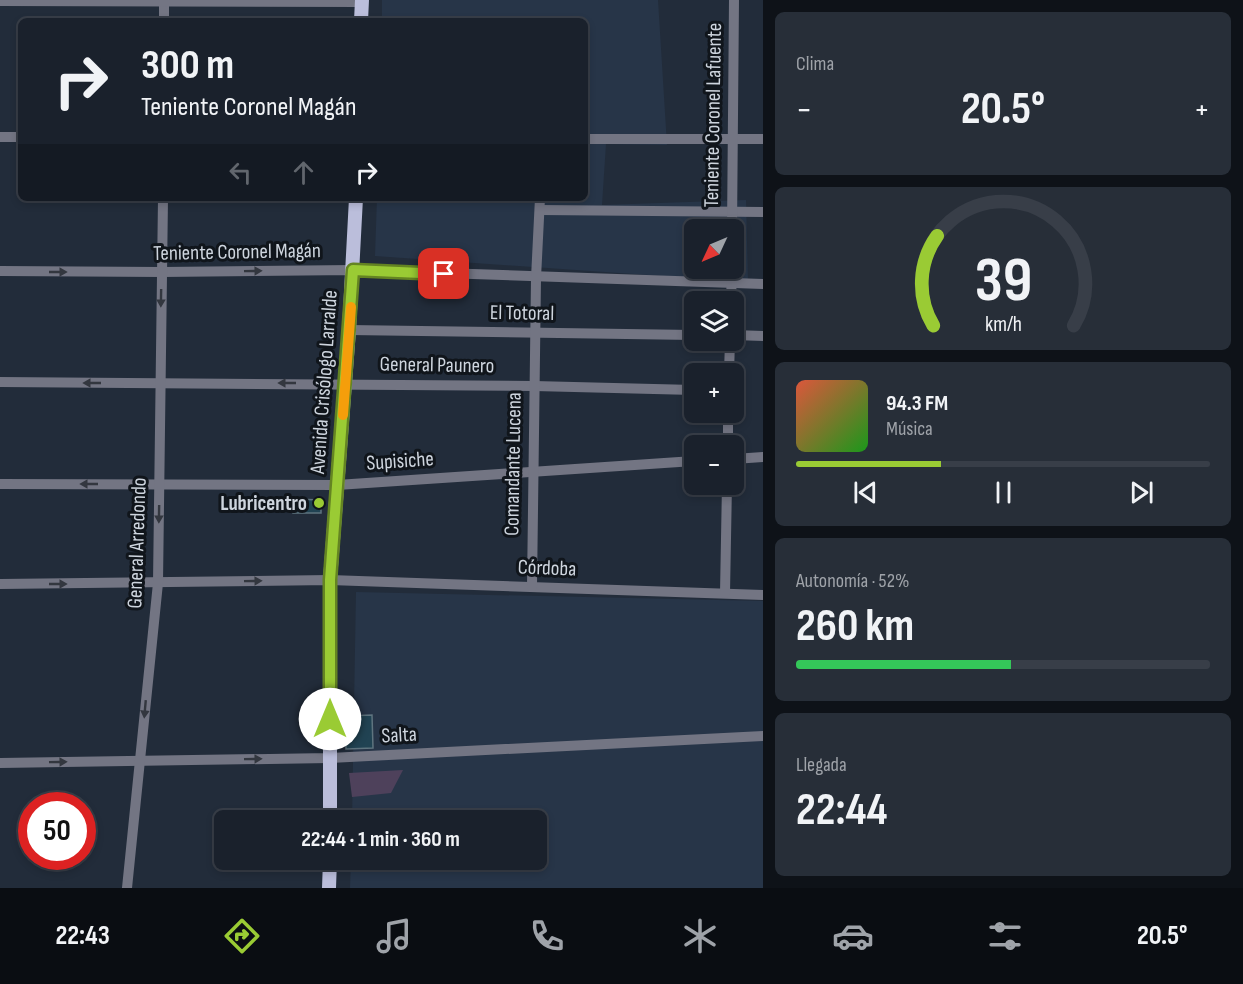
<!DOCTYPE html>
<html lang="es">
<head>
<meta charset="utf-8">
<style>
  :root { --surface:#1a212c; --page:#272e38; --text:#f1f3f6; --muted:#9fa3a9; --line:#383e48; --accent:#9acb34 }
  body { margin:0; font-family:"Sofia Sans Condensed",sans-serif; background:var(--page); color:var(--text); height:100vh; display:flex; flex-direction:column; font-size:22px; white-space:nowrap }
  * { box-sizing:border-box; margin:0 }
  p { font-size:20px; color:var(--muted) }
  .icon { flex:none; width:33px; height:33px; fill:none; stroke:currentColor; stroke-width:2; stroke-linecap:round; stroke-linejoin:round }
  .map { position:relative; flex:1; overflow:hidden }
  .drawer { display:flex; flex-direction:column; gap:12px; padding:12px; background:#0e1218; width:480px }
  .drawer>* { flex:none }
  .guide { position:absolute; left:18px; top:18px; width:570px; height:183px; border-radius:9px; box-shadow:0 3px 9px #0003,0 0 0 2px var(--line); background:#1a212c; color:var(--text); overflow:hidden }
  .needle { width:39px; rotate:226deg }
  .buttons { position:absolute; left:684px; top:219px; display:grid; gap:12px }
  .buttons a { display:grid; place-items:center; width:60px; height:60px; border-radius:9px; background:var(--surface); box-shadow:0 3px 9px #0003,0 0 0 2px var(--line); font-size:30px }
  .speed { position:absolute; left:18px; top:792px; display:flex; gap:12px; font-size:30px; font-weight:700; text-align:center }
  .speed>* { display:grid; place-content:center; width:78px; height:78px; border-radius:50%; background:var(--surface); box-shadow:0 3px 9px #0003,0 0 0 2px var(--line); line-height:1 }
  .speed .limit { border:9px solid #d22; background:#fff; color:#111 }
  .pin { position:absolute; display:grid; place-items:center; width:51px; height:51px; color:#fff; margin:-26px; border-radius:12px; box-shadow:0 3px 9px #0006 }
  .me { position:absolute; width:66px; margin:-33px; rotate:0deg; stroke-linejoin:round; filter:drop-shadow(0 0 4px #0008) }
  .turn { display:flex; align-items:center; gap:21px; height:126px; padding:0 24px; font-size:27px }
  .turn .icon { width:78px; height:78px; stroke-width:2.5 }
  .turn b { display:block; font-size:42px; line-height:51px }
  .lanes { display:flex; align-items:center; height:57px; padding:0 24px; background:#0003; justify-content:center; gap:30px; direction:ltr }
  .lanes .off { opacity:.35 }
  .big { font-size:45px; font-weight:700; line-height:1.1 }
  .drawer .tile { flex:1; display:flex; flex-direction:column; justify-content:center; gap:9px; min-width:0; padding:0 21px; border-radius:9px; background:var(--page) }
  .drawer .dial { align-items:center; gap:0 }
  .dial svg { height:156px; overflow:visible; fill:none; stroke:var(--line); stroke-width:7; stroke-linecap:round; text-anchor:middle }
  .dial text { fill:var(--text); stroke:none }
  .song { display:flex; align-items:center; gap:18px }
  .cover { width:72px; height:72px; border-radius:9px; background:linear-gradient(135deg,hsl(10 70% 55%),hsl(120 70% 35%)) }
  .played { height:6px; border-radius:3px; background:linear-gradient(90deg,var(--accent) 35%,var(--line) 35%) }
  .keys { display:flex; justify-content:space-around; direction:ltr }
  .heat { display:flex; justify-content:space-between; align-items:center; font-size:33px; direction:ltr }
  .charge { height:9px; border-radius:4px; background:linear-gradient(90deg,#34c759 52%,var(--line) 0) }
  .trip { position:absolute; left:214px; top:810px; width:333px; height:60px; border-radius:9px; background:var(--surface); box-shadow:0 3px 9px #0003,0 0 0 2px var(--line); font-weight:700; line-height:60px; text-align:center }
  .dock { display:flex; height:96px; justify-content:space-around; align-items:center; background:#0a0d12; color:var(--muted) }
  .dock .icon { width:42px; height:42px }
  .dock .selected { color:var(--accent) }
  .dock b { font-size:27px; color:var(--text) }
  main { display:flex; flex:1; min-height:0 }
  .map>svg:first-child { display:block }
  .built { fill:#273548; fill-rule:evenodd }
  .green { fill:#4e415b }
  .building { fill:#214353; stroke:#5f747f; stroke-width:1.5 }
  .lines { fill:none; stroke-linecap:round; stroke-linejoin:round }
  .minor { stroke:#737583; stroke-width:10 }
  .major { stroke:#bbbedb; stroke-width:14 }
  .oneway { fill:#33373f }
  .route-casing { stroke:#648422; stroke-width:15 }
  .route { stroke:#9acb34; stroke-width:10 }
  .slow { stroke:#f59e0b; stroke-width:10 }
  .poi-dot { fill:#9acb34; stroke:#10151b; stroke-width:2 }
  .labels { text-anchor:middle; dominant-baseline:central; stroke-width:6; stroke-linejoin:round; paint-order:stroke }
  .street-label { font-size:21px; fill:#ced5de; stroke:#10151b }
  .poi-label { font-size:21px; font-weight:bold; fill:#ced5de; stroke:#10151b; text-anchor:end }
</style>
</head>
<body>
<main>
<div class="map">
<svg width="763" height="888" viewBox="0 0 763 888">
  <rect width="100%" height="100%" fill="#222c3a"/>
  <!-- built -->
  <g class="built">
    <path d="M382 0H658L667 145 606 144 602 205 746 200 748 282 375 256 377 198H585V21H382ZM694 230H734V268H694Z"/>
    <path d="M356 592 763 601V888H350L351 860H537V820H352Z"/>
  </g>
  <!-- green -->
  <path class="green" d="M403 770 391 793 352 797 349 773Z"/>
  <!-- building -->
  <g class="building">
    <path d="M293 499 321 500V513H293Z"/>
    <path d="M372 715 373 748 346 749 345 716Z"/>
  </g>
  <g class="lines">
    <!-- minor -->
    <g class="minor">
      <path d="M164 0V21"/>
      <path d="M0 1 362 2"/>
      <path d="M0 137H21"/>
      <path d="M585 139H763"/>
      <path d="M540 210 763 212"/>
      <path d="M732 230 734 0"/>
      <path d="M0 271 162 272 353 270 763 284"/>
      <path d="M731 302 732 268"/>
      <path d="M349 330 694 335"/>
      <path d="M734 335 763 336"/>
      <path d="M729 374 730 340"/>
      <path d="M0 382 534 386 694 390"/>
      <path d="M728 446V412"/>
      <path d="M734 459 763 457"/>
      <path d="M0 484 337 485 694 461"/>
      <path d="M0 584 330 580 763 595"/>
      <path d="M532 587 536 278 540 198"/>
      <path d="M725 593 727 484"/>
      <path d="M0 763 330 758 763 736"/>
      <path d="M127 888 158 583 163 198"/>
    </g>
    <!-- major -->
    <g class="major">
      <path d="M361 21 362 0"/>
      <path d="M330 820V580L349 330 356 198"/>
      <path d="M329 888 330 860"/>
    </g>
  </g>
  <!-- one-way arrows -->
  <defs><path id="oneway-solid" d="M-6-.8H1V-3.2L6.5 0L1 3.2V.8H-6Z" transform="scale(1.5)"/></defs>
  <g class="oneway">
    <use href="#oneway-solid" transform="translate(253 271) rotate(-1)"/>
    <use href="#oneway-solid" transform="translate(58 272)"/>
    <use href="#oneway-solid" transform="translate(161 298) rotate(91)"/>
    <use href="#oneway-solid" transform="translate(92 383) rotate(-180)"/>
    <use href="#oneway-solid" transform="translate(287 383) rotate(-180)"/>
    <use href="#oneway-solid" transform="translate(89 484) rotate(-180)"/>
    <use href="#oneway-solid" transform="translate(159 514) rotate(91)"/>
    <use href="#oneway-solid" transform="translate(253 581) rotate(-1)"/>
    <use href="#oneway-solid" transform="translate(58 584)"/>
    <use href="#oneway-solid" transform="translate(145 709) rotate(95)"/>
    <use href="#oneway-solid" transform="translate(253 759) rotate(-1)"/>
    <use href="#oneway-solid" transform="translate(58 762) rotate(-1)"/>
  </g>
  <g class="lines">
    <defs>
      <path id="route" d="M330 719V580L353 270 444 274"/>
    </defs>
    <!-- route casing -->
    <use href="#route" class="route-casing"/>
    <!-- route -->
    <use href="#route" class="route"/>
    <!-- slow -->
    <path class="slow" d="M343 415 351 307"/>
  </g>
  <!-- markers -->
  <circle class="poi-dot" cx="319" cy="503" r="6"/>
  <g class="labels">
    <!-- street labels -->
    <g class="street-label">
      <text transform="translate(713 115) rotate(-89)">Teniente Coronel Lafuente</text>
      <text transform="translate(237 252) rotate(-1)">Teniente Coronel Magán</text>
      <text transform="translate(522 313) rotate(1)">El Totoral</text>
      <text transform="translate(437 365) rotate(1)">General Paunero</text>
      <text transform="translate(324 382) rotate(-86)">Avenida Crisólogo Larralde</text>
      <text transform="translate(400 461) rotate(-4)">Supisiche</text>
      <text transform="translate(513 464) rotate(-89)">Comandante Lucena</text>
      <text transform="translate(137 543) rotate(-88)">General Arredondo</text>
      <text transform="translate(547 568) rotate(2)">Córdoba</text>
      <text transform="translate(399 735) rotate(-3)">Salta</text>
    </g>
    <!-- poi labels -->
    <g class="poi-label">
      <text x="307" y="503">Lubricentro</text>
    </g>
  </g>
</svg>
<div class="buttons">
<a><svg class="needle" viewBox="-14 -14 28 28"><path d="M0-13l5 13h-10z" fill="#e53935"/><path d="M0 13l5-13h-10z" fill="#9fa3a9"/></svg></a>
<a><svg class="icon" aria-label="layers" viewBox="0 0 24 24"><path d="M12 4l9 5-9 5-9-5zM3 14l9 5 9-5"/></svg></a>
<a>+</a>
<a>−</a>
</div>
<div class="speed"><div class="limit">50</div></div>
<div class="pin" style="left:444px;top:274px;background:#d93025"><svg class="icon" aria-label="arrive" viewBox="0 0 24 24"><path d="M6 21V4h12l-3 4 3 4H6"/></svg></div>
<svg class="me" style="left:330px;top:719px" viewBox="-20 -20 40 40"><circle r="19" fill="#fff"/><path d="M0-13L10 11 0 6-10 11z" fill="#9acb34"/></svg>
<div class="trip">22:44 · 1 min · 360 m</div>
<div class="guide">
<div class="turn"><svg class="icon" aria-label="right" viewBox="0 0 24 24"><path d="M7 20v-9h11M14 6l5 5-5 5"/></svg><div><b>300 m</b>Teniente Coronel Magán</div></div>
<div class="lanes"><svg class="icon off" aria-label="left" viewBox="0 0 24 24"><path d="M17 20v-9H6M10 6l-5 5 5 5"/></svg><svg class="icon off" aria-label="ahead" viewBox="0 0 24 24"><path d="M12 20V5M6 11l6-6 6 6"/></svg><svg class="icon" aria-label="right" viewBox="0 0 24 24"><path d="M7 20v-9h11M14 6l5 5-5 5"/></svg></div>
</div>
</div>
<section class="drawer">
<div class="tile"><p>Clima</p>
<div class="heat"><a>−</a><b class="big">20.5°</b><a>+</a></div>
</div>
<div class="tile dial"><svg viewBox="0 0 100 80">
<path d="M14 69A42 42 0 1 1 86 69"/>
<path d="M14 69A42 42 0 0 1 16 23" stroke="#9acb34"/>
<text x="50" y="56" font-size="32" font-weight="700">39</text>
<text x="50" y="72" font-size="11">km/h</text>
</svg></div>
<div class="tile">
<div class="song"><i class="cover"></i><div><b>94.3 FM</b><p>Música</p></div></div>
<div class="played"></div>
<div class="keys"><svg class="icon" aria-label="previous" viewBox="0 0 24 24"><path d="M18 5L8 12l10 7zM5 5v14"/></svg><svg class="icon" aria-label="pause" viewBox="0 0 24 24"><path d="M8 5v14M16 5v14"/></svg><svg class="icon" aria-label="next" viewBox="0 0 24 24"><path d="M6 5l10 7-10 7zM19 5v14"/></svg></div>
</div>
<div class="tile"><p>Autonomía · 52%</p><b class="big">260 km</b><div class="charge"></div></div>
<div class="tile"><p>Llegada</p><b class="big">22:44</b></div>
</section>
</main>
<nav class="dock">
<b>22:43</b>
<svg class="icon selected" aria-label="directions" viewBox="0 0 24 24"><path d="M12 3l9 9-9 9-9-9zM9 14v-3h6M13 9l2 2-2 2"/></svg>
<svg class="icon" aria-label="music" viewBox="0 0 24 24"><path d="M9 18V5l10-2v13"/><circle cx="6" cy="18" r="3"/><circle cx="16" cy="16" r="3"/></svg>
<svg class="icon" aria-label="phone" viewBox="0 0 24 24"><path d="M5 4h4l2 5-3 2q2 4 5 5l2-3 5 2v4C11 20 4 13 5 4z"/></svg>
<svg class="icon" aria-label="climate" viewBox="0 0 24 24"><path d="M12 3v18M4 7l16 10M4 17L20 7"/></svg>
<svg class="icon" aria-label="car" viewBox="0 0 24 24"><path d="M5 17H2v-5l4-1 3-4h7l3 4 3 1v5h-3M9 17h6M6 11h13"/><circle cx="7" cy="17" r="2"/><circle cx="17" cy="17" r="2"/></svg>
<svg class="icon" aria-label="filters" viewBox="0 0 24 24"><path d="M4 7h16M4 17h16"/><circle cx="9" cy="7" r="2"/><circle cx="15" cy="17" r="2"/></svg>
<b>20.5°</b>
</nav>
</body>
</html>
